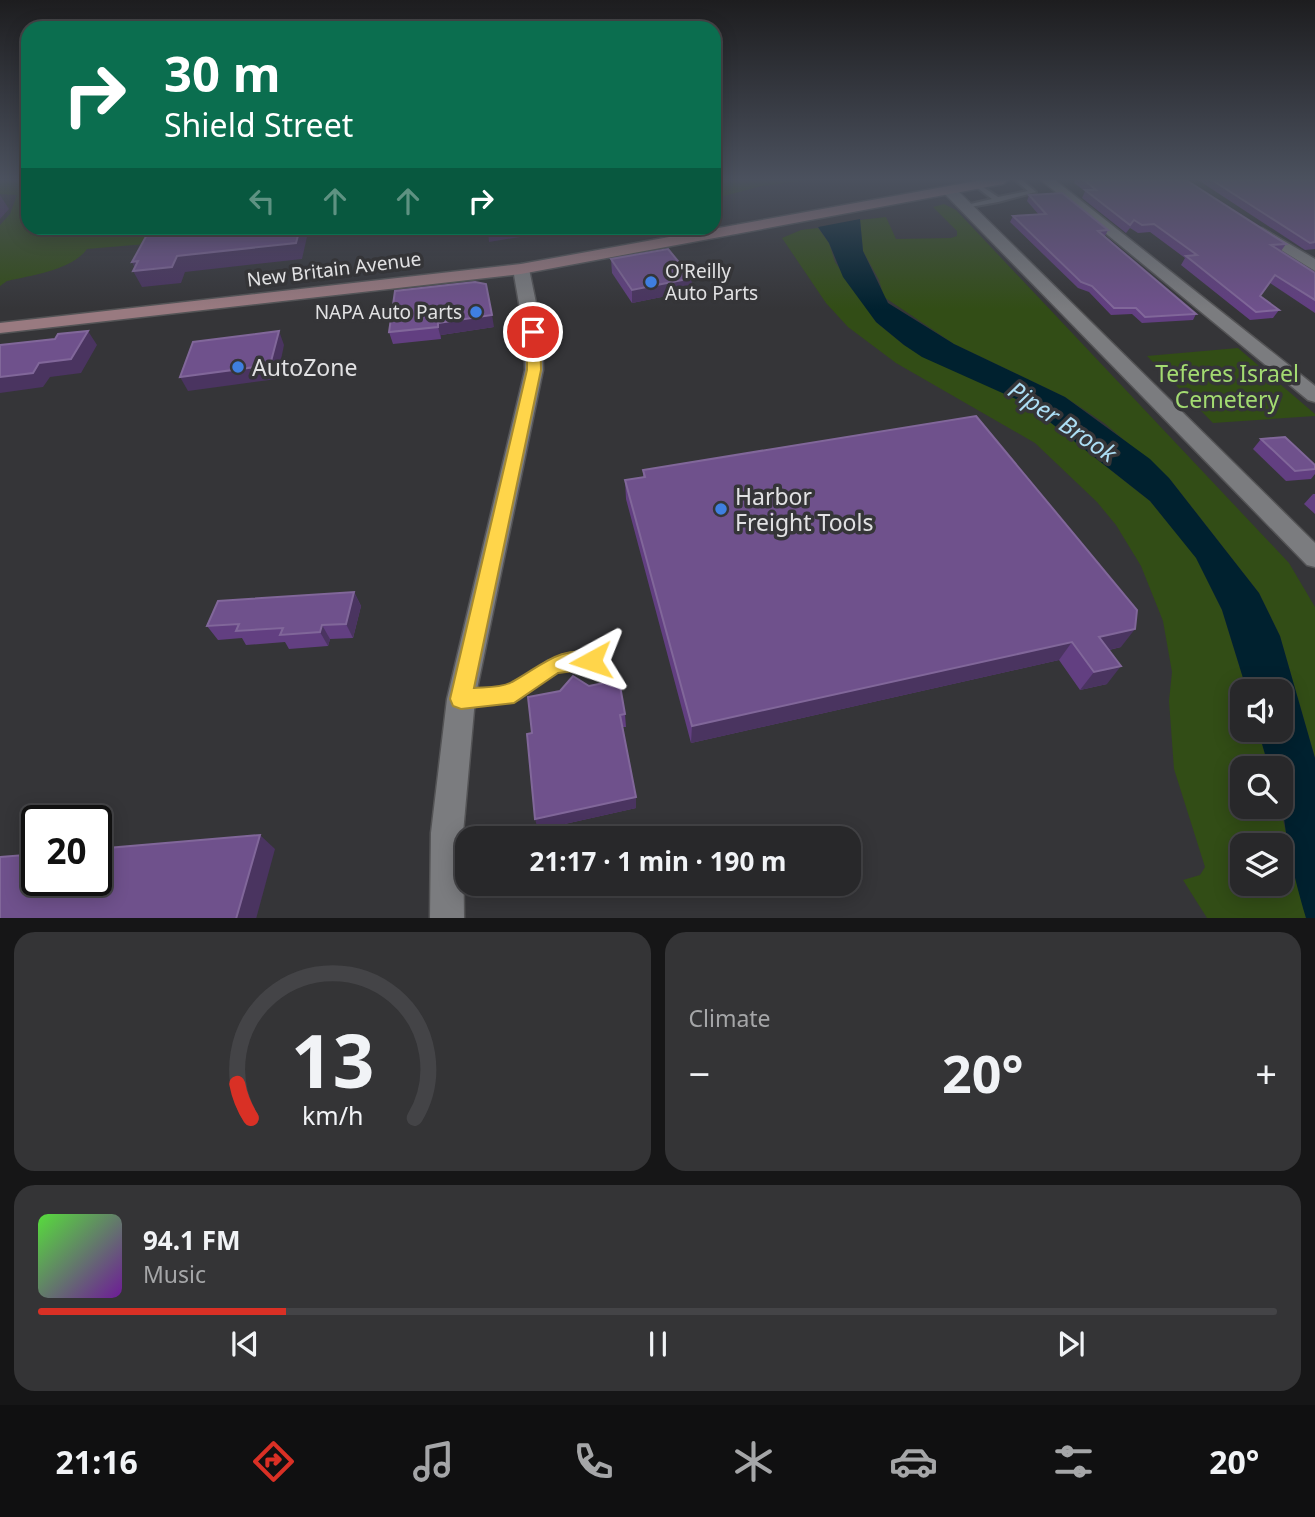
<!DOCTYPE html>
<html lang="en">
<head>
<meta charset="utf-8">
<style>
  :root { --surface:#28282a; --page:#343436; --text:#f1f3f6; --muted:#a5a6a8; --line:#444447; --accent:#d93025 }
  body { margin:0; font-family:"Noto Sans",sans-serif; background:var(--page); color:var(--text); height:100vh; display:flex; flex-direction:column; font-size:26px; white-space:nowrap }
  * { box-sizing:border-box; margin:0 }
  p { font-size:23px; color:var(--muted) }
  .icon { flex:none; width:38px; height:38px; fill:none; stroke:currentColor; stroke-width:2; stroke-linecap:round; stroke-linejoin:round }
  .map { position:relative; height:918px; overflow:hidden }
  .side { display:flex; flex-direction:column; gap:14px; padding:14px; background:#161617; flex:1 }
  .side>* { flex:none }
  .top-card { position:absolute; left:21px; top:21px; width:700px; height:214px; border-radius:21px; box-shadow:0 4px 18px #0003,0 0 0 2px var(--line); background:#0b6e4f; color:#fff; overflow:hidden }
  .buttons { position:absolute; left:1230px; top:679px; display:grid; gap:14px }
  .buttons a { display:grid; place-items:center; width:63px; height:63px; border-radius:14px; background:var(--surface); box-shadow:0 4px 18px #0003,0 0 0 2px var(--line); font-size:35px }
  .speed { position:absolute; left:21px; top:805px; display:flex; gap:14px; font-size:35px; font-weight:700; text-align:center }
  .speed>* { display:grid; place-content:center; width:91px; height:91px; border-radius:50%; background:var(--surface); box-shadow:0 4px 18px #0003,0 0 0 2px var(--line); line-height:1 }
  .speed .limit { border:4px solid #111; border-radius:10px; background:#fff; color:#111 }
  .pin { position:absolute; display:grid; place-items:center; width:60px; height:60px; color:#fff; margin:-30px; border:4px solid #fff; border-radius:50%; box-shadow:0 2px 7px #0007 }
  .me { position:absolute; width:77px; margin:-38px; rotate:265deg; stroke-linejoin:round; filter:drop-shadow(0 0 5px #0008) }
  .turn { display:flex; align-items:center; gap:24px; height:147px; padding:0 28px; font-size:32px }
  .turn .icon { width:91px; height:91px; stroke-width:2.5 }
  .turn b { display:block; font-size:49px; line-height:60px }
  .lanes { display:flex; align-items:center; height:66px; padding:0 28px; background:#0003; justify-content:center; gap:35px; direction:ltr }
  .lanes .off { opacity:.35 }
  .big { font-size:52px; font-weight:700; line-height:1.1 }
  .side .tile { flex:1; display:flex; flex-direction:column; justify-content:center; gap:10px; min-width:0; padding:0 24px; border-radius:21px; background:var(--page) }
  .side .dial { align-items:center; gap:0 }
  .dial svg { height:182px; overflow:visible; fill:none; stroke:var(--line); stroke-width:7; stroke-linecap:round; text-anchor:middle }
  .dial text { fill:var(--text); stroke:none }
  .song { display:flex; align-items:center; gap:21px }
  .cover { width:84px; height:84px; border-radius:10px; background:linear-gradient(135deg,hsl(110 70% 55%),hsl(280 70% 35%)) }
  .played { height:7px; border-radius:4px; background:linear-gradient(90deg,var(--accent) 20%,var(--line) 20%) }
  .keys { display:flex; justify-content:space-around; direction:ltr }
  .heat { display:flex; justify-content:space-between; align-items:center; font-size:38px; direction:ltr }
  .side .tiles { flex:1; display:grid; gap:14px; grid-template-columns:1fr 1fr }
  .tile:last-child { grid-column:span 2 }
  .trip { position:absolute; left:455px; top:826px; width:406px; height:70px; border-radius:21px; background:var(--surface); box-shadow:0 4px 18px #0003,0 0 0 2px var(--line); font-weight:700; line-height:70px; text-align:center }
  .dock { display:flex; height:112px; justify-content:space-around; align-items:center; background:#101011; color:var(--muted) }
  .dock .icon { width:49px; height:49px }
  .dock .active { color:var(--accent) }
  .dock b { font-size:32px; color:var(--text) }
  .map>svg:first-child { display:block }
  .green { fill:#324d16; fill-rule:evenodd }
  .water { fill:#00212f }
  .lines { fill:none; stroke-linecap:round; stroke-linejoin:round }
  .lane-casing { stroke:#545456; stroke-width:4 }
  .street-casing { stroke:#545456; stroke-width:3 }
  .secondary-casing { stroke:#545456; stroke-width:3 }
  .lane { fill:#7b7c7f; fill-rule:evenodd }
  .street { fill:#7b7c7f; fill-rule:evenodd }
  .secondary { fill:#997a80; fill-rule:evenodd }
  .wall { fill:#623f81 }
  .shaded-wall { fill:#4a3460 }
  .building { fill:#6f518c; stroke:#81679a; stroke-width:2 }
  .route { fill:#ffd54a; stroke:#a68a30; stroke-width:2 }
  .shop-dot { fill:#3f7fe0; stroke:#353538; stroke-width:2.5 }
  .labels { text-anchor:middle; dominant-baseline:central; stroke-width:7; stroke-linejoin:round; paint-order:stroke }
  .far-street-label { font-size:19px; fill:#e1e1e3; stroke:#353538 }
  .far-poi-label { font-size:19px; fill:#e1e1e3; stroke:#353538; text-anchor:start }
  .poi-label { font-size:23px; fill:#e1e1e3; stroke:#353538; text-anchor:start }
  .park-label { font-size:23px; fill:#a3db71; stroke:#353538 }
  .water-label { font-size:24px; font-style:italic; fill:#acddf4; stroke:#353538 }
</style>
</head>
<body>
<div class="map">
<svg width="1315" height="919" viewBox="0 0 1315 919">
  <rect width="100%" height="100%" fill="#353538"/>
  <!-- green -->
  <g class="green">
    <path d="M0 180H28V228H196L157 243 87 249C72 270 33 275 7 281L0 286V225L10 214 17 195 0 194Z"/>
    <path d="M714 180H810L761 186 724 196 714 205Z"/>
    <path d="M944 204 956 210 1289 563 1315 607V758L1280 636 1259 593 1169 478 1104 423 1065 397 954 344 884 297 879 280 863 251 860 220 886 217 896 239 951 238 957 236V231L933 207Z"/>
    <path d="M818 228 829 243 835 262 876 322 904 345 1027 404 1150 501 1196 557 1222 610 1247 691H1242V730H1258L1269 768H1242V807H1280L1306 918H1207L1183 880 1200 875 1205 867 1174 769 1169 701 1172 672 1163 621 1141 566 1116 525 1097 502 1035 443 896 363 848 327 826 303 782 238 801 230ZM1242 845H1281V884H1242Z"/>
    <path d="M1238 348 1315 414V416L1213 423 1147 356Z"/>
  </g>
  <!-- water -->
  <path class="water" d="M860 219 863 251 888 303 954 344 1065 397 1150 459 1169 478 1259 593 1280 636 1315 758V918H1306C1291 867 1281 821 1281 768H1269L1258 730H1281V691H1247L1222 610 1196 558 1150 501 1027 404 922 357 904 345 876 322 843 277 829 243 818 227Z"/>
  <g class="lines">
    <defs>
      <g id="lane">
        <path d="M1015 180H1022L1036 192 998 202 965 208 962 206 992 199 975 186V184L977 183 998 197 1028 191Z"/>
        <path d="M591 655 596 657 598 661 596 665 556 671 519 699 514 700 464 706 459 704 457 699 459 694 464 692 511 688 548 661Z"/>
      </g>
      <g id="street">
        <path d="M1041 180H1055L1315 386V402L1308 400Z"/>
        <path d="M944 187H954L1315 543V567L1307 565 944 193Z"/>
        <path d="M1262 228 1315 259V271L1257 235V229Z"/>
        <path d="M521 264 529 269 542 332 543 370 475 699 463 833 464 919H430L431 833 447 699 525 370 524 332 513 269Z"/>
      </g>
      <path id="secondary" d="M982 180H1009L1003 184 521 274 0 333V323L521 264Z"/>
    </defs>
    <!-- lane casing -->
    <use href="#lane" class="lane-casing"/>
    <!-- street casing -->
    <use href="#street" class="street-casing"/>
    <!-- secondary casing -->
    <use href="#secondary" class="secondary-casing"/>
    <!-- lane -->
    <use href="#lane" class="lane"/>
    <!-- street -->
    <use href="#street" class="street"/>
    <!-- secondary -->
    <use href="#secondary" class="secondary"/>
  </g>
  <!-- wall -->
  <g class="wall">
    <path d="M1075 180H1186L1286 244 1281 251 1315 273V313L1270 283 1260 296 1279 310 1273 318 1250 320 1181 265 1185 258 1150 232 1138 233 1130 228 1126 233 1082 198 1085 191 1074 183Z"/>
    <path d="M1198 180H1315V249L1305 250Z"/>
    <path d="M1029 195 1108 230 1105 236 1196 314 1193 320 1142 323 1132 314 1111 315 1089 292 1078 288 1010 222 1013 216 1039 215 1027 201Z"/>
    <path d="M611 259 691 291 632 303 612 273Z"/>
    <path d="M395 291 494 327 441 335V339L393 344 389 332Z"/>
    <path d="M1261 439 1315 465V474L1311 479 1286 481 1253 449Z"/>
    <path d="M643 470 1121 647 1109 650 1107 684 1080 690 1059 660 691 743 626 499 625 480 643 477Z"/>
    <path d="M1313 494H1315V514L1304 504Z"/>
    <path d="M354 592 361 606 353 638 330 639 328 646 289 649 285 642 246 645 242 638 218 640 207 626Z"/>
    <path d="M560 691 625 714 626 727H623L636 808 538 830 532 733Z"/>
  </g>
  <!-- shaded-wall -->
  <g class="shaded-wall">
    <path d="M0 195 9 209 0 219Z"/>
    <path d="M300 228H309L302 259 185 272 181 283 142 287 133 271H136L132 262 177 256Z"/>
    <path d="M510 228H575L489 242 488 231Z"/>
    <path d="M692 278 691 291 632 303V290Z"/>
    <path d="M492 315 494 327 441 335V339L438 327V323Z"/>
    <path d="M88 331 97 345 81 373 50 377 43 387 0 393V377L39 363Z"/>
    <path d="M279 331 284 345 277 379 188 391 180 377Z"/>
    <path d="M354 592 361 606 353 638 346 624Z"/>
    <path d="M322 625 330 639 328 646 320 632Z"/>
    <path d="M1135 629 1121 647 1086 655 1099 637Z"/>
    <path d="M1072 642 1059 660 691 743 692 726Z"/>
    <path d="M1121 666 1107 684 1080 690 1094 672Z"/>
    <path d="M636 797V808L538 830 535 819Z"/>
    <path d="M260 835 275 849 256 919H236Z"/>
  </g>
  <!-- building -->
  <g class="building">
    <path d="M1084 180H1186L1286 244 1271 245 1315 273V300L1275 275 1260 296 1279 310 1256 312 1186 256 1197 255 1154 224 1142 225 1134 220 1130 225 1085 190H1096Z"/>
    <path d="M1212 180H1315V242L1310 243Z"/>
    <path d="M1062 193 1108 230 1098 231 1196 314 1145 317 1136 308H1114L1092 286 1081 282 1013 216 1046 214 1029 195Z"/>
    <path d="M188 228H300L296 243 177 256 172 267 133 271 138 261 132 262 149 231Z"/>
    <path d="M487 228H510L488 231Z"/>
    <path d="M668 249 692 278 632 290 611 259Z"/>
    <path d="M475 282 486 284 492 315 438 323V327L389 332 395 291Z"/>
    <path d="M88 331 71 359 39 363 33 373 0 377V345L55 339 58 334Z"/>
    <path d="M279 331 270 365 180 377 193 342Z"/>
    <path d="M976 416 1137 610 1135 629 1099 637 1121 666 1094 672 1072 642 692 726 625 480 645 477 643 470Z"/>
    <path d="M1285 437 1315 465V469L1295 471 1261 439Z"/>
    <path d="M354 592 346 624 322 625 320 632 280 635 283 628 236 631 239 624 207 626 218 601Z"/>
    <path d="M573 676 589 686 619 680 625 714 620 715 636 797 535 819 527 734 532 733 528 697 560 691Z"/>
    <path d="M260 835 236 919H0V857L37 854V880H96V849Z"/>
  </g>
  <!-- sky -->
  <linearGradient id="sky" x2="0" y2="1"><stop stop-color="#1d1d1f"/><stop offset="0.58" stop-color="#4b515e"/><stop offset="1" stop-color="#4b515e" stop-opacity="0"/></linearGradient>
  <rect width="1315" height="309" fill="url(#sky)"/>
  <!-- route -->
  <path class="route" d="M533 328 540 332 541 370 474 688C485 687 502 688 512 682 540 667 563 642 598 655L601 661 598 668 558 673 514 703 461 709 453 706 450 699 527 370V332Z"/>
  <!-- markers -->
  <g class="shop-dot">
    <circle cx="651" cy="282" r="7"/>
    <circle cx="476" cy="312" r="7"/>
    <circle cx="238" cy="367" r="7"/>
    <circle cx="721" cy="509" r="7"/>
  </g>
  <g class="labels">
    <!-- far-street labels -->
    <g class="far-street-label">
      <text transform="translate(334 269) rotate(-7)">New Britain Avenue</text>
    </g>
    <!-- far-poi labels -->
    <g class="far-poi-label">
      <text x="665" y="271">O'Reilly<tspan x="665" dy="22">Auto Parts</tspan></text>
      <text x="462" y="312" text-anchor="end">NAPA Auto Parts</text>
    </g>
    <!-- poi labels -->
    <g class="poi-label">
      <text x="252" y="367">AutoZone</text>
      <text x="735" y="496">Harbor<tspan x="735" dy="26">Freight Tools</tspan></text>
    </g>
    <!-- park labels -->
    <g class="park-label">
      <text x="1227" y="373">Teferes Israel<tspan x="1227" dy="26">Cemetery</tspan></text>
    </g>
    <!-- water labels -->
    <g class="water-label">
      <text transform="translate(1063 421) rotate(34)">Piper Brook</text>
    </g>
  </g>
</svg>
<div class="buttons">
<a><svg class="icon" aria-label="sound" viewBox="0 0 24 24"><path d="M4 9h4l5-4v14l-5-4H4zM17 9q2 3 0 6"/></svg></a>
<a><svg class="icon" aria-label="search" viewBox="0 0 24 24"><circle cx="10" cy="10" r="6"/><path d="M15 15l6 6"/></svg></a>
<a><svg class="icon" aria-label="layers" viewBox="0 0 24 24"><path d="M12 4l9 5-9 5-9-5zM3 14l9 5 9-5"/></svg></a>
</div>
<div class="speed"><div class="limit">20</div></div>
<div class="pin" style="left:533px;top:332px;background:#d93025"><svg class="icon" aria-label="arrive" viewBox="0 0 24 24"><path d="M6 21V4h12l-3 4 3 4H6"/></svg></div>
<svg class="me" style="left:591px;top:661px" viewBox="-20 -20 40 40"><path d="M0-17L14 15 0 8-14 15z" fill="#ffd54a" stroke="#fff" stroke-width="4"/></svg>
<div class="trip">21:17 · 1 min · 190 m</div>
<div class="top-card">
<div class="turn"><svg class="icon" aria-label="right" viewBox="0 0 24 24"><path d="M7 20v-9h11M14 6l5 5-5 5"/></svg><div><b>30 m</b>Shield Street</div></div>
<div class="lanes"><svg class="icon off" aria-label="left" viewBox="0 0 24 24"><path d="M17 20v-9H6M10 6l-5 5 5 5"/></svg><svg class="icon off" aria-label="ahead" viewBox="0 0 24 24"><path d="M12 20V5M6 11l6-6 6 6"/></svg><svg class="icon off" aria-label="ahead" viewBox="0 0 24 24"><path d="M12 20V5M6 11l6-6 6 6"/></svg><svg class="icon" aria-label="right" viewBox="0 0 24 24"><path d="M7 20v-9h11M14 6l5 5-5 5"/></svg></div>
</div>
</div>
<section class="side">
<div class="tiles">
<div class="tile dial"><svg viewBox="0 0 100 80">
<path d="M14 69A42 42 0 1 1 86 69"/>
<path d="M14 69A42 42 0 0 1 8 54" stroke="#d93025"/>
<text x="50" y="56" font-size="32" font-weight="700">13</text>
<text x="50" y="72" font-size="11">km/h</text>
</svg></div>
<div class="tile"><p>Climate</p>
<div class="heat"><a>−</a><b class="big">20°</b><a>+</a></div>
</div>
<div class="tile">
<div class="song"><i class="cover"></i><div><b>94.1 FM</b><p>Music</p></div></div>
<div class="played"></div>
<div class="keys"><svg class="icon" aria-label="previous" viewBox="0 0 24 24"><path d="M18 5L8 12l10 7zM5 5v14"/></svg><svg class="icon" aria-label="pause" viewBox="0 0 24 24"><path d="M8 5v14M16 5v14"/></svg><svg class="icon" aria-label="next" viewBox="0 0 24 24"><path d="M6 5l10 7-10 7zM19 5v14"/></svg></div>
</div>
</div>
</section>
<nav class="dock">
<b>21:16</b>
<svg class="icon active" aria-label="directions" viewBox="0 0 24 24"><path d="M12 3l9 9-9 9-9-9zM9 14v-3h6M13 9l2 2-2 2"/></svg>
<svg class="icon" aria-label="music" viewBox="0 0 24 24"><path d="M9 18V5l10-2v13"/><circle cx="6" cy="18" r="3"/><circle cx="16" cy="16" r="3"/></svg>
<svg class="icon" aria-label="phone" viewBox="0 0 24 24"><path d="M5 4h4l2 5-3 2q2 4 5 5l2-3 5 2v4C11 20 4 13 5 4z"/></svg>
<svg class="icon" aria-label="climate" viewBox="0 0 24 24"><path d="M12 3v18M4 7l16 10M4 17L20 7"/></svg>
<svg class="icon" aria-label="car" viewBox="0 0 24 24"><path d="M5 17H2v-5l4-1 3-4h7l3 4 3 1v5h-3M9 17h6M6 11h13"/><circle cx="7" cy="17" r="2"/><circle cx="17" cy="17" r="2"/></svg>
<svg class="icon" aria-label="filters" viewBox="0 0 24 24"><path d="M4 7h16M4 17h16"/><circle cx="9" cy="7" r="2"/><circle cx="15" cy="17" r="2"/></svg>
<b>20°</b>
</nav>
</body>
</html>
